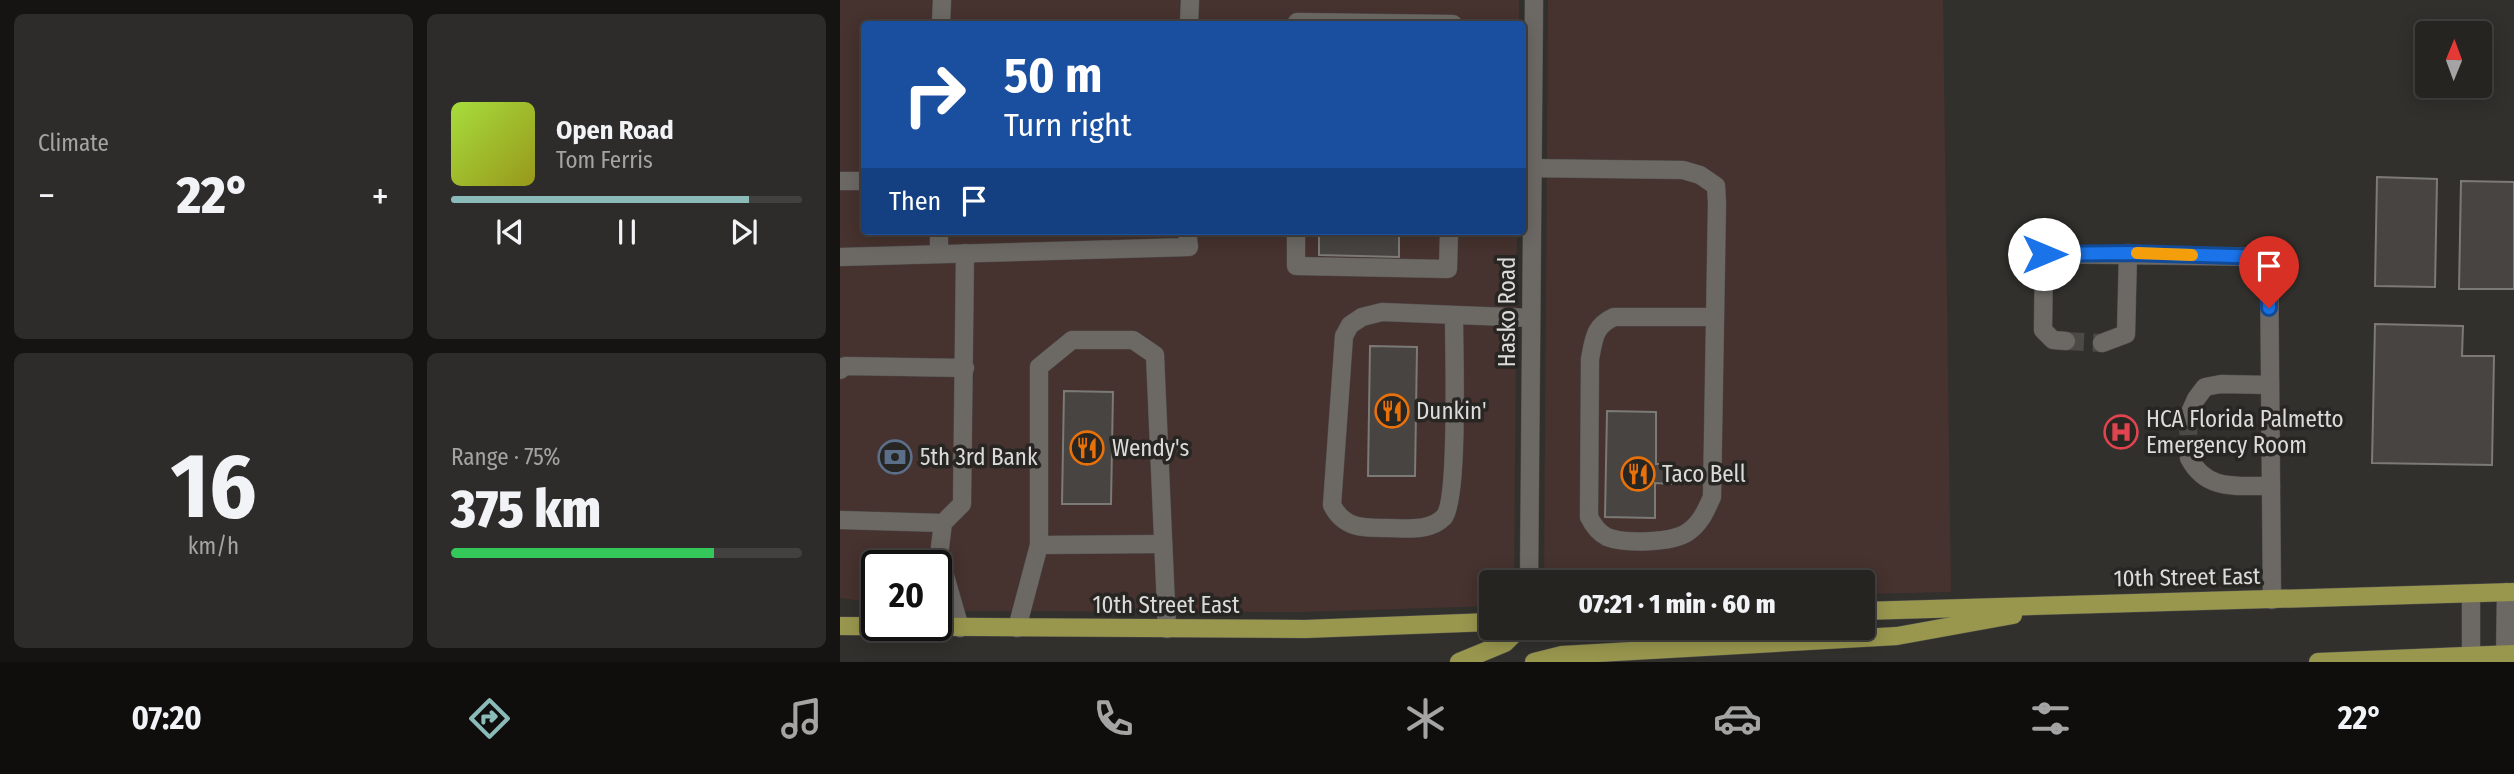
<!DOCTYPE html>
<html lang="en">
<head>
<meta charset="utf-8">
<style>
  :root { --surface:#262421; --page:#2e2c2a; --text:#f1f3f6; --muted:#a4a4a5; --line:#42413f; --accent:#8bbbb9 }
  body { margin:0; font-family:"Fira Sans Condensed",sans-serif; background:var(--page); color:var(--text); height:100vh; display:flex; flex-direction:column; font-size:26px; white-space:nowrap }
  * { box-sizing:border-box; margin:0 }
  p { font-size:23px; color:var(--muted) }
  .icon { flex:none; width:38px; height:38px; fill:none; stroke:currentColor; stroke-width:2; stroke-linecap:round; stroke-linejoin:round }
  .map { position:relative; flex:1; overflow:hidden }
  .side { display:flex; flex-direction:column; gap:14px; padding:14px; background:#151412; width:840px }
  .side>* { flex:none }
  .banner { position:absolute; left:21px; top:21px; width:665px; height:214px; border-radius:7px; box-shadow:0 4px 18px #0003,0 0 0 2px var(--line); background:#1a4fa0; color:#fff; overflow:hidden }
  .needle { width:46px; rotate:1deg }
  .buttons { position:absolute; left:1575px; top:21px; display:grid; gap:14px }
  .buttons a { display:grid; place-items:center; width:77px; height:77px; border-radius:7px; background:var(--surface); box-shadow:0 4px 18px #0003,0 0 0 2px var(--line); font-size:35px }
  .speed { position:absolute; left:21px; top:550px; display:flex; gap:14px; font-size:35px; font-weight:700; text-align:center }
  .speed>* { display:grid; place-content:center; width:91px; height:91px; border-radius:50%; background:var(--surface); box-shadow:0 4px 18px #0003,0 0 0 2px var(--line); line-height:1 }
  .speed .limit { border:4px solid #111; border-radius:10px; background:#fff; color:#111 }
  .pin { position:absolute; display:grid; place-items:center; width:60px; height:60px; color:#fff; margin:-72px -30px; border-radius:50% 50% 50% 0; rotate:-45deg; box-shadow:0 0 7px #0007 }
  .pin .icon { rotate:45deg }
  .me { position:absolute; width:77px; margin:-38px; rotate:90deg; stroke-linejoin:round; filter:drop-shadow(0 0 5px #0008) }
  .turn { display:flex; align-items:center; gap:24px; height:147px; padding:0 28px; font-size:32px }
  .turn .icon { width:91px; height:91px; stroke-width:2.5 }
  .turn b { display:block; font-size:49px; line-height:60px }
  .then { display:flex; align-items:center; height:66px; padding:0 28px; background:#0003; gap:14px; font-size:26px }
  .big { font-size:52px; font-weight:800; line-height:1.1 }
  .side .widget { flex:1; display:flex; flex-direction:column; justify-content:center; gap:10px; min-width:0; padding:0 24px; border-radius:10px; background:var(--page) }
  .side .dial { align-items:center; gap:0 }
  .dial b { font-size:91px; line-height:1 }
  .song { display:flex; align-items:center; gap:21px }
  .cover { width:84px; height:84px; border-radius:10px; background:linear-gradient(135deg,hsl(80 70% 55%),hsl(60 70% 35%)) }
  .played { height:7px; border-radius:4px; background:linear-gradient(90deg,var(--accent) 85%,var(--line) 85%) }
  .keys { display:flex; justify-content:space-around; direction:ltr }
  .heat { display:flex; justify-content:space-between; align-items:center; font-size:38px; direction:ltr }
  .charge { height:10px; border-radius:5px; background:linear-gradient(90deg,#34c759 75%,var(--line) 0) }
  .side .tiles { flex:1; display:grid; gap:14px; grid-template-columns:repeat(2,1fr) }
  .trip { position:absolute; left:639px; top:570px; width:396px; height:70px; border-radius:7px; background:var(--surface); box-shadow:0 4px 18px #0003,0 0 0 2px var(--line); font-weight:800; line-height:70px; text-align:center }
  .tabs { display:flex; height:112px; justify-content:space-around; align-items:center; background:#0f0e0d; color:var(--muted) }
  .tabs .icon { width:49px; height:49px }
  .tabs .current { color:var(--accent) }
  .tabs b { font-size:32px; color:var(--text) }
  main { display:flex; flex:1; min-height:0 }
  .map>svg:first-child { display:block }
  .commercial { fill:#46322f }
  .building { fill:#474441; stroke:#7c7a76; stroke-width:2 }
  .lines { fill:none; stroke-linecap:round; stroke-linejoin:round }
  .minor-tunnel { stroke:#4c4a46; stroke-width:18; stroke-dasharray:18 9; stroke-linecap:butt }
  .minor-casing { stroke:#504f4c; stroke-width:19 }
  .major-casing { stroke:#504f4c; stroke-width:19 }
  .minor { stroke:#6c6965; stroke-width:18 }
  .major { stroke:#99974e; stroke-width:18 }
  .route-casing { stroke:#114b97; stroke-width:18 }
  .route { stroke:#1a73e8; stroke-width:12 }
  .slow { stroke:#f59e0b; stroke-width:12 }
  .labels { text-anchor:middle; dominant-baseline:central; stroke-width:7; stroke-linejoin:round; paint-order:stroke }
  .street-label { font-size:23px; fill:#dcdbd9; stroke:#282623 }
  .poi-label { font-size:23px; fill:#dcdbd9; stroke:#282623; text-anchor:start }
</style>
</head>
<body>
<main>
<section class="side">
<div class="tiles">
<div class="widget"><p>Climate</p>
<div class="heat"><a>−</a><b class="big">22°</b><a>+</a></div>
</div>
<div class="widget">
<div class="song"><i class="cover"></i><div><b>Open Road</b><p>Tom Ferris</p></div></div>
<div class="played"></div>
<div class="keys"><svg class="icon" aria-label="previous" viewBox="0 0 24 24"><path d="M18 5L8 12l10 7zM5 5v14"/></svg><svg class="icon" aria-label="pause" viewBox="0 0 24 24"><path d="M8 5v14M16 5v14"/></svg><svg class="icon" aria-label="next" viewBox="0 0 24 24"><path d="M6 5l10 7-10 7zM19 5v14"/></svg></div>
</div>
<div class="widget dial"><b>16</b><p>km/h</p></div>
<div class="widget"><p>Range · 75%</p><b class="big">375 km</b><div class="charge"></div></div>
</div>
</section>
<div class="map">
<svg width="1674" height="662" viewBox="0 0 1674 662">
  <rect width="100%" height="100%" fill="#32302c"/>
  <!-- commercial -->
  <g class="commercial">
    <path d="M0 0H679V24H24V231H677L674 583H651V606L464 612 99 611H96V565H37V603L0 598Z"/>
    <path d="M708 0H1103L1111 592 1022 594V583H704Z"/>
  </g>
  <!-- building -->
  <g class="building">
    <path d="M1537 177 1597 179 1595 287 1535 286Z"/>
    <path d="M1621 181 1674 182V289H1619Z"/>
    <path d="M479 231H559V257L479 255Z"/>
    <path d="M1535 324 1623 326 1622 356H1654L1652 465 1532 463Z"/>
    <path d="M530 346 577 347 575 476H528Z"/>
    <path d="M224 391 273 392 271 504H222Z"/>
    <path d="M767 411 816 412V464H831V484L815 483V518L765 517Z"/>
  </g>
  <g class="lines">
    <!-- minor-tunnel -->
    <g class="minor-tunnel">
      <path d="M1226 341 1262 343"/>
      <path d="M1348 417 1349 458"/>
    </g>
    <defs>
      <g id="minor">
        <path d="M101 24 102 0"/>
        <path d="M349 24 350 0"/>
        <path d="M457 24V22L613 24"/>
        <path d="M682 168 843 170 860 175 876 186 877 203 872 497C866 510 861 523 848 532 832 543 785 544 767 537 759 533 753 525 749 517L750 359C754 339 754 326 774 317H875"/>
        <path d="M0 181H24"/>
        <path d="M456 231V266L608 269 609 231"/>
        <path d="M99 254V231"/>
        <path d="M0 257 349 247 347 231"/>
        <path d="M614 315C614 348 619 499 604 517 590 532 565 528 547 528 524 528 504 529 492 505L504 336 510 325 522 317 542 312 691 318"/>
        <path d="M1226 341 1213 340 1203 330 1204 254 1429 257 1432 600"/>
        <path d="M1262 343 1286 334 1288 253"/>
        <path d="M0 370 5 366 125 368"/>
        <path d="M1348 417 1356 399 1365 387 1381 384 1430 385"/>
        <path d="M1349 458C1367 492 1397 485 1431 486"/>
        <path d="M0 520 103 523"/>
        <path d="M199 545 323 544"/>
        <path d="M689 583 694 0"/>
        <path d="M120 628 99 555 103 523 122 504 125 253"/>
        <path d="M177 628 199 545V367L232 340H293L315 355 327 629"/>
        <path d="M1631 662V594"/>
        <path d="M1665 662 1666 592"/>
      </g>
      <g id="major">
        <path d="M1022 611 1674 592"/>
        <path d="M0 626 465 629 651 622"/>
        <path d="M619 662 665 643 680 628"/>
        <path d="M694 662 722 655 1057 636 1173 615"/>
        <path d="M1478 662 1674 654"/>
      </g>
    </defs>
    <!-- minor casing -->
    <use href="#minor" class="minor-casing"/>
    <!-- major casing -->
    <use href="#major" class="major-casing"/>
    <!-- minor -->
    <use href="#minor" class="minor"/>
    <!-- major -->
    <use href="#major" class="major"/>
  </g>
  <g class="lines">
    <defs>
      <path id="route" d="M1204 254 1288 253 1429 257V308"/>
    </defs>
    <!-- route casing -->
    <use href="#route" class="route-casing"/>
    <!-- route -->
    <use href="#route" class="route"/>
    <!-- slow -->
    <path class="slow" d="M1297 253 1352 255"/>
  </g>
  <!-- icons -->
  <defs>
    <symbol id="restaurant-ring" viewBox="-11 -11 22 22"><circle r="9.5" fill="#282623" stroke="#e8710a" stroke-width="1.5"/><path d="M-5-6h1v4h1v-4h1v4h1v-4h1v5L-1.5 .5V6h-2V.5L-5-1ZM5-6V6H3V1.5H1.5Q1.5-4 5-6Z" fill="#e8710a"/></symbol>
    <symbol id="hospital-ring" viewBox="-11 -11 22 22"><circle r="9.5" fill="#282623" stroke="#e0444e" stroke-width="1.5"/><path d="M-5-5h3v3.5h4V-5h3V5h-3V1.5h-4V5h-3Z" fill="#e0444e"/></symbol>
    <symbol id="bank-ring" viewBox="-11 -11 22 22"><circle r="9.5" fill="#282623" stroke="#5c6f8a" stroke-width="1.5"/><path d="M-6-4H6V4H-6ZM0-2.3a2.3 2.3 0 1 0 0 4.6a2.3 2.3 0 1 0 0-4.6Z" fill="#5c6f8a"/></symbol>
  </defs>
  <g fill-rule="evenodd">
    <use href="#restaurant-ring" x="533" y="392" width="38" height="38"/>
    <use href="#hospital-ring" x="1262" y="413" width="38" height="38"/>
    <use href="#restaurant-ring" x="228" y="429" width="38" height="38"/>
    <use href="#bank-ring" x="36" y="438" width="38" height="38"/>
    <use href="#restaurant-ring" x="779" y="455" width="38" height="38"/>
  </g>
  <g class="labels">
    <!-- street labels -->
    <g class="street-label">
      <text transform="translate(667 312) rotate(-90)">Hasko Road</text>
      <text transform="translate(1347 577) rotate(-1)">10th Street East</text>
      <text x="326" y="605">10th Street East</text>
    </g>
    <!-- poi labels -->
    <g class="poi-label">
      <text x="576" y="411">Dunkin'</text>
      <text x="1306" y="419">HCA Florida Palmetto<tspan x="1306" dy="26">Emergency Room</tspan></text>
      <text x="272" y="448">Wendy's</text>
      <text x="80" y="457">5th 3rd Bank</text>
      <text x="822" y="474">Taco Bell</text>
    </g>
  </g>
</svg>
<div class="buttons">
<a><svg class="needle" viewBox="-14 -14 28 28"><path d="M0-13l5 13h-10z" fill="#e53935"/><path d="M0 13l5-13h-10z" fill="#a4a4a5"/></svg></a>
</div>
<div class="speed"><div class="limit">20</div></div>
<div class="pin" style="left:1429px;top:308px;background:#d93025"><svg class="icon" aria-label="arrive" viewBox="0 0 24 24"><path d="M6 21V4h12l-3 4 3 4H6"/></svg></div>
<svg class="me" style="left:1204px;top:254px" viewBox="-20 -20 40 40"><circle r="19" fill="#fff"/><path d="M0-13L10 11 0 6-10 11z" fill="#1a73e8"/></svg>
<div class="trip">07:21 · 1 min · 60 m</div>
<div class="banner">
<div class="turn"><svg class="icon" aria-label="right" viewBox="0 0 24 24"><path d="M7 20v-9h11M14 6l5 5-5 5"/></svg><div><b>50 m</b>Turn right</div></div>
<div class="then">Then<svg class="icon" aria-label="arrive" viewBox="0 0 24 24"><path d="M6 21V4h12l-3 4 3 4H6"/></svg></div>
</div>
</div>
</main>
<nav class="tabs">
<b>07:20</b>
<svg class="icon current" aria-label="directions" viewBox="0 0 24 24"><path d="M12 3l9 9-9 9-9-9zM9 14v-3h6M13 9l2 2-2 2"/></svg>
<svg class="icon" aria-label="music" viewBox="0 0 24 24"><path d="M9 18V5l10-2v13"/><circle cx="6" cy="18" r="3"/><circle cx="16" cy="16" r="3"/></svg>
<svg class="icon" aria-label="phone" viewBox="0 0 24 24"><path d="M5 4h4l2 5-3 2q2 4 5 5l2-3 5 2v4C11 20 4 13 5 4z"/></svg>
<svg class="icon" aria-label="climate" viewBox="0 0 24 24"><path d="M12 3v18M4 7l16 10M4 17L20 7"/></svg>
<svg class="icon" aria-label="car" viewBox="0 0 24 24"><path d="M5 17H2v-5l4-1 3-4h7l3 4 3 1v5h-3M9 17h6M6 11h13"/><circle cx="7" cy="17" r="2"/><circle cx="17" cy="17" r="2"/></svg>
<svg class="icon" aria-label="filters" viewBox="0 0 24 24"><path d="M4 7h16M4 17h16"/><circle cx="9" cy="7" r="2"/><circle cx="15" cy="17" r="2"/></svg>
<b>22°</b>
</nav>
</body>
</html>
